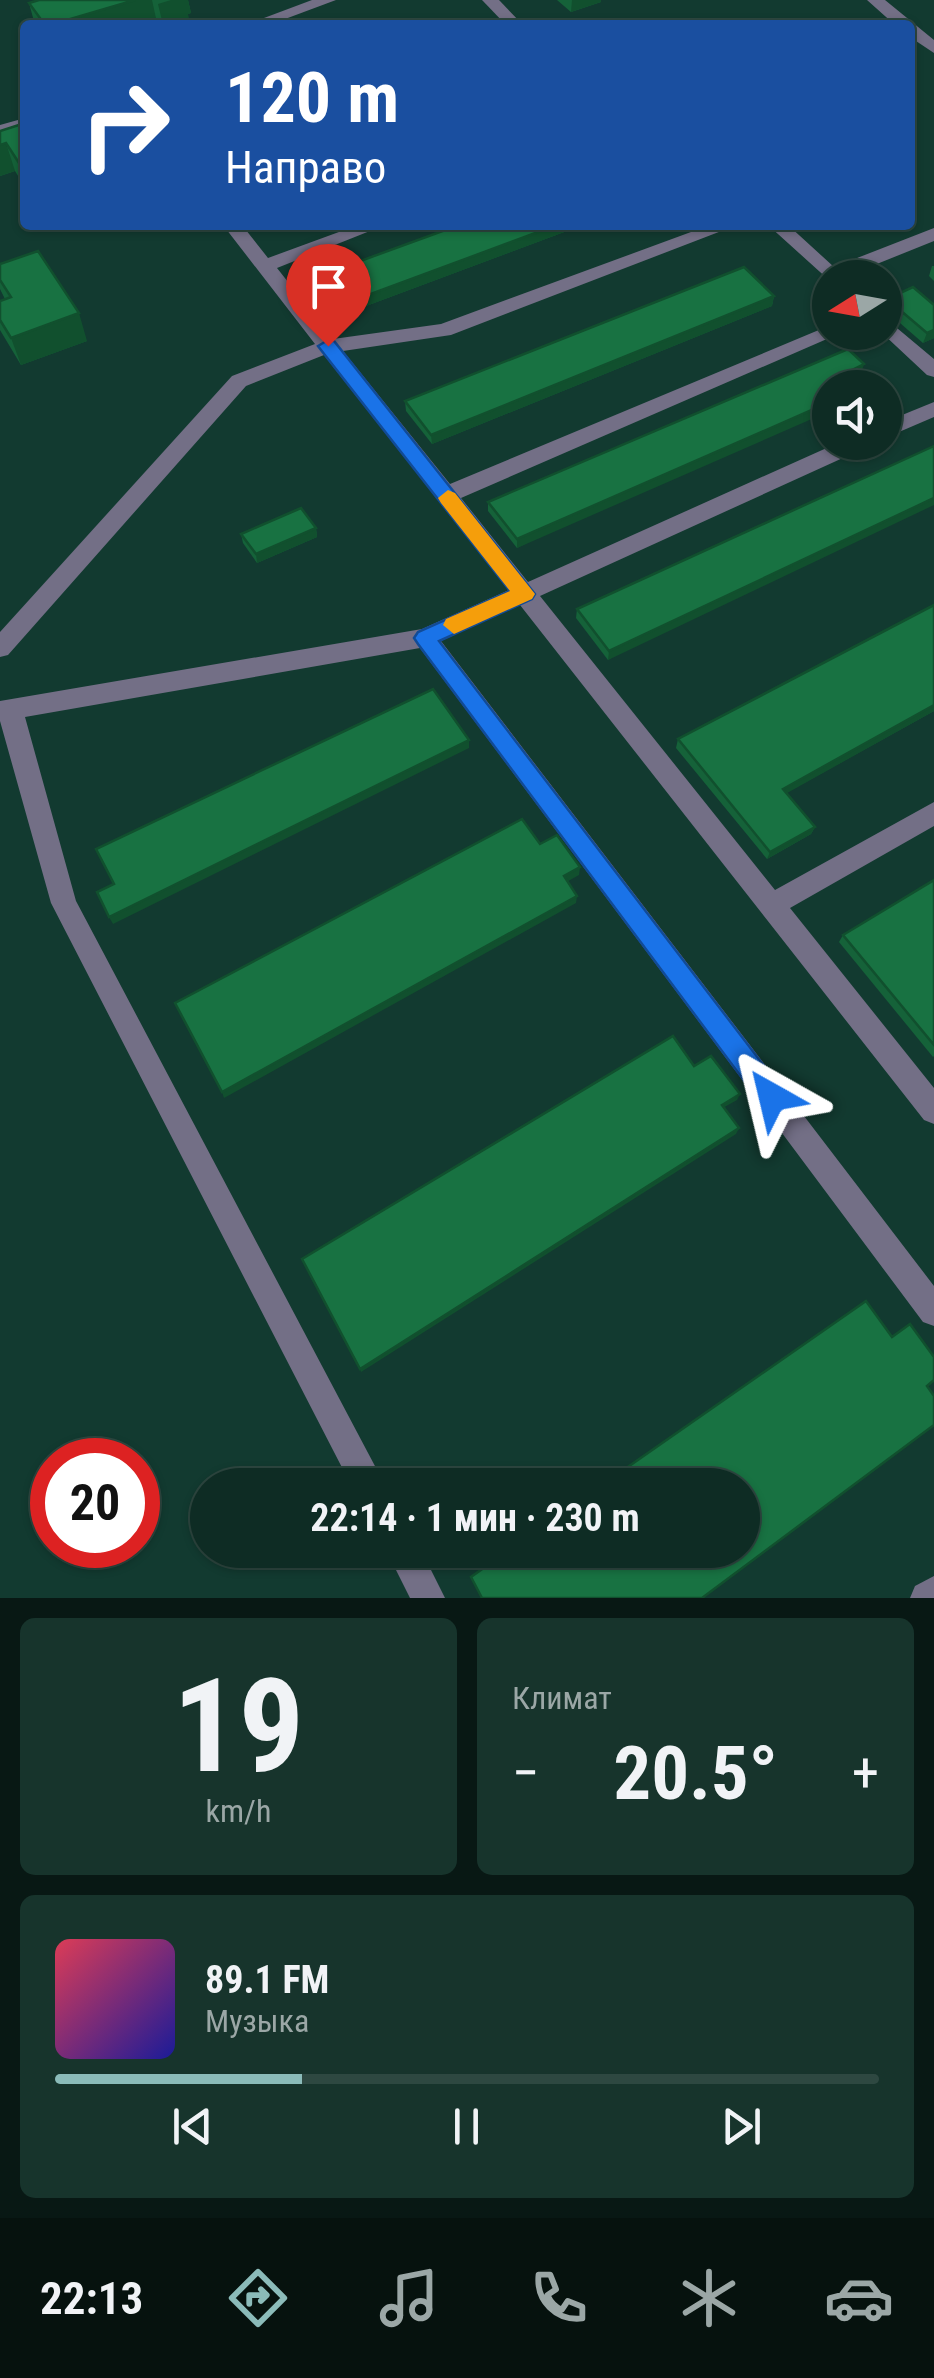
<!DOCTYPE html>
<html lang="ru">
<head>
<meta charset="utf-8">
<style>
  :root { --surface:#0e2c24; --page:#17342c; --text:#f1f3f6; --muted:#9ba7a6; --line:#2e4841; --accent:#8bbbb9 }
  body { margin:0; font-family:"Roboto Condensed",sans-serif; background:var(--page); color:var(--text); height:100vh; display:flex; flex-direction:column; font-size:38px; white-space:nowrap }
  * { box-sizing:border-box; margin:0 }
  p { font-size:32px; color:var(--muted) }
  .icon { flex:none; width:55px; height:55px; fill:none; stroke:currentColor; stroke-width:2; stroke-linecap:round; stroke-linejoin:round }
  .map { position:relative; height:1598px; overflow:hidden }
  .sheet { display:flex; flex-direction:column; gap:20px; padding:20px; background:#081814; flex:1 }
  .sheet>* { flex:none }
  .top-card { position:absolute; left:20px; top:20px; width:895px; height:210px; border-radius:10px; box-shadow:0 2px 8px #0004,0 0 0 2px var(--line); background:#1a4fa0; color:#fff; overflow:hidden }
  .needle { width:65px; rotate:259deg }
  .tools { position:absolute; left:812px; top:260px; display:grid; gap:20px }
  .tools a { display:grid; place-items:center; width:90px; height:90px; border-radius:50%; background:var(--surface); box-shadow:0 2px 8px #0004,0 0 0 2px var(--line); font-size:50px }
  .speed { position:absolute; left:30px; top:1438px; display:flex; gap:20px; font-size:50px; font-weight:700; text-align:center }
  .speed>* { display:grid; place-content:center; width:130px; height:130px; border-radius:50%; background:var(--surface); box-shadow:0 2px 8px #0004,0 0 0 2px var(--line); line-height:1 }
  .speed .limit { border:15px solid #d22; background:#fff; color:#111 }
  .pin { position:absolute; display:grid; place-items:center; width:85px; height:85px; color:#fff; margin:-102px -42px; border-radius:50% 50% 50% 0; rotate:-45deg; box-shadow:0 0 10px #0007 }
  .pin .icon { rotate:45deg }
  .me { position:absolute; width:110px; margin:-55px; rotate:323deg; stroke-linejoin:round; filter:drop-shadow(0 0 8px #0008) }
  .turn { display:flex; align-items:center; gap:35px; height:210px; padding:0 40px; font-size:45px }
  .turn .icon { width:130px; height:130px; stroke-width:2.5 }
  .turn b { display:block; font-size:70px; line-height:85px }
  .big { font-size:75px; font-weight:700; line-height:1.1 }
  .sheet .card { flex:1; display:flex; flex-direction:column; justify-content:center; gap:15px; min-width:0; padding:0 35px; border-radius:15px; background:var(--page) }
  .sheet .dial { align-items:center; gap:0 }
  .dial b { font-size:130px; line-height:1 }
  .song { display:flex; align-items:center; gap:30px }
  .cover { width:120px; height:120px; border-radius:15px; background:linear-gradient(135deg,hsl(350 70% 55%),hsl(240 70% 35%)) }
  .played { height:10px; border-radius:5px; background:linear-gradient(90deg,var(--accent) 30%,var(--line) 30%) }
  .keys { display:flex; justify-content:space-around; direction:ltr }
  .heat { display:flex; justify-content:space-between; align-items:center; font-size:55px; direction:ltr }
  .sheet .tiles { flex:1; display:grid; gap:20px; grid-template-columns:1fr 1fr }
  .card:last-child { grid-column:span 2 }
  .trip { position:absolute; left:190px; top:1468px; width:570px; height:100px; border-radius:50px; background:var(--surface); box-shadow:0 2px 8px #0004,0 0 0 2px var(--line); font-weight:700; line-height:100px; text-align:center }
  .tabs { display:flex; height:160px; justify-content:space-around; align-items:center; background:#06120e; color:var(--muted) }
  .tabs .icon { width:70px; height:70px }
  .tabs .on { color:var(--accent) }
  .tabs b { font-size:45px; color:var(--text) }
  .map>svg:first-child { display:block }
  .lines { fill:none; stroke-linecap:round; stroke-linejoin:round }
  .minor { fill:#736f86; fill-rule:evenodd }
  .wall { fill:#156239 }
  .shaded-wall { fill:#11502e }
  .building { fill:#187242; stroke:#11502e; stroke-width:2.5 }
  .route { fill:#1a73e8; stroke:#114b97; stroke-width:2.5 }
  .slow { fill:#f59e0b }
</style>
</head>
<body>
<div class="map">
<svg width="934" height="1598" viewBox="0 0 934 1598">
  <rect width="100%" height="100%" fill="#123a30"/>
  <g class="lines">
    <!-- minor -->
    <g class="minor">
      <path d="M312 0H336L269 25H245Z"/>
      <path d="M482 0H499L523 25H506Z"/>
      <path d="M867 0H885L934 40V53L910 37V25H895Z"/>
      <path d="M25 118V128L0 135V125Z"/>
      <path d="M223 225H242L268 258 358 225H385L277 268 333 339 441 324 710 225H737L451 335 343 351 450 484 826 327 830 326V332H843L461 498 528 582 840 442H870L867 447 540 596 775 890 934 802V826L790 908 934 1088V1124L924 1120 520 605 441 641 934 1286V1326L923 1322 420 648 25 717 76 901 385 1485H351L51 903 0 721V701L422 629 509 590 324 355 246 386 8 655 0 657V632L232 376 315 344Z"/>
      <path d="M768 225H788L834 267 934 228V241L842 278H830V281Z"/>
      <path d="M885 318 934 359V377L927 375 881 332H885Z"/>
      <path d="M934 402V417L885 438V422Z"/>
      <path d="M386 1550H421L445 1598H410Z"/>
      <path d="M934 1576V1598H910L915 1586Z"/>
    </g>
  </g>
  <!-- wall -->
  <g class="wall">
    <path d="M39 0H188L191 13 188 14 189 24 35 25 29 3Z"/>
    <path d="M557 0H601V2L571 12Z"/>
    <path d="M25 123V187L15 171 0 176V131Z"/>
    <path d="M459 225H583L334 318 312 288 311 279Z"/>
    <path d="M0 264 87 341 21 365 0 330V301L5 299 0 289Z"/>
    <path d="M932 266H934V281L929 276Z"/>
    <path d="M774 296 772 306 432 444 406 411 405 401Z"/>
    <path d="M887 299 934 305V338L923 343 885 310Z"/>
    <path d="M861 374 517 548 488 511V502Z"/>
    <path d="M934 446 608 660 576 618 577 609Z"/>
    <path d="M316 528 317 537 257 563 243 543 241 534Z"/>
    <path d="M934 605V711L786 793 815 827 811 834 767 859 676 748 678 739Z"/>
    <path d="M934 880V1056L933 1057 839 942 843 935Z"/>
  </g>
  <!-- shaded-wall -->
  <g class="shaded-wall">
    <path d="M135 0H152L157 23 151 25H50Z"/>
    <path d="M171 0H188L191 13 188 14 189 24 163 25 158 4Z"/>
    <path d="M572 0H601V2L571 12Z"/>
    <path d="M6 143 15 171 0 176V145Z"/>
    <path d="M25 161V182L19 163Z"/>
    <path d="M557 225H583L334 318 333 308Z"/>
    <path d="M774 296 772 306 432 444 431 435Z"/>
    <path d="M79 313 87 341 21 365 11 338Z"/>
    <path d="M934 330V338L923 343 927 333Z"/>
    <path d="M864 364 861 374 845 381 848 372Z"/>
    <path d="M830 402V411L517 548V539Z"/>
    <path d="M934 498V505L608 660 609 651Z"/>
    <path d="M316 528 317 537 257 563 256 554Z"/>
    <path d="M934 705V711L780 797 783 789Z"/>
    <path d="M469 740V748L113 924 109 917Z"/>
    <path d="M815 827 811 834 767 859 770 852Z"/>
    <path d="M580 867 579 875 563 884 564 876Z"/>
    <path d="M577 896 576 903 224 1098 222 1092Z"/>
    <path d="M740 1094 737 1100 719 1110 722 1105Z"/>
    <path d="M739 1128 736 1134 361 1372 360 1369Z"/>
  </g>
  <!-- building -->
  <g class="building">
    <path d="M39 0H135L50 25H45L29 3Z"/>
    <path d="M25 123V161L19 163 6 143 0 145V131Z"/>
    <path d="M459 225H557L333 308 311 279Z"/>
    <path d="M38 251 79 313 11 338 0 320V301L11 297 0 280V264Z"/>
    <path d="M744 267 774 296 431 435 405 401Z"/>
    <path d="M913 287 934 305V330L927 333 887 299Z"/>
    <path d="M848 349 864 364 848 372 865 387 830 388V402L517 539 488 502Z"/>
    <path d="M934 446V498L609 651 577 609Z"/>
    <path d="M301 508 316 528 256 554 241 534Z"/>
    <path d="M934 605V705L783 789 815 827 770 852 678 739Z"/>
    <path d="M433 689 469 740 109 917 97 892 114 884 96 849Z"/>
    <path d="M522 819 540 844 557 835 580 867 564 876 577 896 222 1092 175 1003Z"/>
    <path d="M934 880V1045L843 935Z"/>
    <path d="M673 1036 694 1066 711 1056 740 1094 722 1105 739 1128 360 1369 302 1259Z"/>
    <path d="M866 1301 892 1337 910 1324 934 1357V1380L927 1386 934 1396V1425L702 1598H482L471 1577 509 1550H742V1485H602Z"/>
  </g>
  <!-- route -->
  <path class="route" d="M328 340 334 341 535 594 532 599 439 641 781 1088 785 1097 781 1106 772 1109 763 1106 418 644 414 638 418 632 510 591 321 350 318 346Z"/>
  <!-- slow -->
  <path class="slow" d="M448 490 455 493 535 594 532 599 454 634 443 625 446 619 510 591 441 503 438 498Z"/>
</svg>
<div class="tools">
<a><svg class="needle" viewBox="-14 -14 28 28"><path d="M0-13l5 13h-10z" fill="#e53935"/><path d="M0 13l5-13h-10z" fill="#9ba7a6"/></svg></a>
<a><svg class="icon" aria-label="sound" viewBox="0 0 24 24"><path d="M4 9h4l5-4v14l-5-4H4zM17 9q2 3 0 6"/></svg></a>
</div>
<div class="speed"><div class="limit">20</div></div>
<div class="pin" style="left:328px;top:346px;background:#d93025"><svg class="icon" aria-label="arrive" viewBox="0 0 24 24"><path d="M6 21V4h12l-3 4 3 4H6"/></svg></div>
<svg class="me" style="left:772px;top:1097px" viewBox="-20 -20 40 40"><path d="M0-17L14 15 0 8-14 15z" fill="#1a73e8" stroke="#fff" stroke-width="4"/></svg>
<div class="trip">22:14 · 1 мин · 230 m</div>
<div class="top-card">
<div class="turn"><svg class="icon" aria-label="right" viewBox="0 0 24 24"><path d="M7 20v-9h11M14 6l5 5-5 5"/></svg><div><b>120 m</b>Направо</div></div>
</div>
</div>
<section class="sheet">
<div class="tiles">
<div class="card dial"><b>19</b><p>km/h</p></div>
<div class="card"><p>Климат</p>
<div class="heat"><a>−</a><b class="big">20.5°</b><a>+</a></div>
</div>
<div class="card">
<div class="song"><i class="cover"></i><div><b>89.1 FM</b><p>Музыка</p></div></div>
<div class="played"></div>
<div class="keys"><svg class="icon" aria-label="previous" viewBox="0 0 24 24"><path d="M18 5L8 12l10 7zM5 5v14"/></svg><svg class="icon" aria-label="pause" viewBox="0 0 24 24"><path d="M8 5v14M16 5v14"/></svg><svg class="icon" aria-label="next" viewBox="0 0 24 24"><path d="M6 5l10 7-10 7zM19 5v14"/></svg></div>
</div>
</div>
</section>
<nav class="tabs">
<b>22:13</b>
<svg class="icon on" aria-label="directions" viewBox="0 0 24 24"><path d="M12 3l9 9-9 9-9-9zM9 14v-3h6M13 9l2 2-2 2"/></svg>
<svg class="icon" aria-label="music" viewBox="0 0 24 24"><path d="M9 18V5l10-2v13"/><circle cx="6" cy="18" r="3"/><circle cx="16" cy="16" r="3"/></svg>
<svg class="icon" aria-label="phone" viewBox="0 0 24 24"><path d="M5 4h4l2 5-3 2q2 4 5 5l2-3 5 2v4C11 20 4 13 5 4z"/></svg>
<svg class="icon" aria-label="climate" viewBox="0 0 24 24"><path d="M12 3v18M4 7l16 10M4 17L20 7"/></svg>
<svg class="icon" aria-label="car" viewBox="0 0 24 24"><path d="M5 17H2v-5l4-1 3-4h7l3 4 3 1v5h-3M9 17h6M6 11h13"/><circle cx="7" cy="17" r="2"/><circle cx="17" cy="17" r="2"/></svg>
</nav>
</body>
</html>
